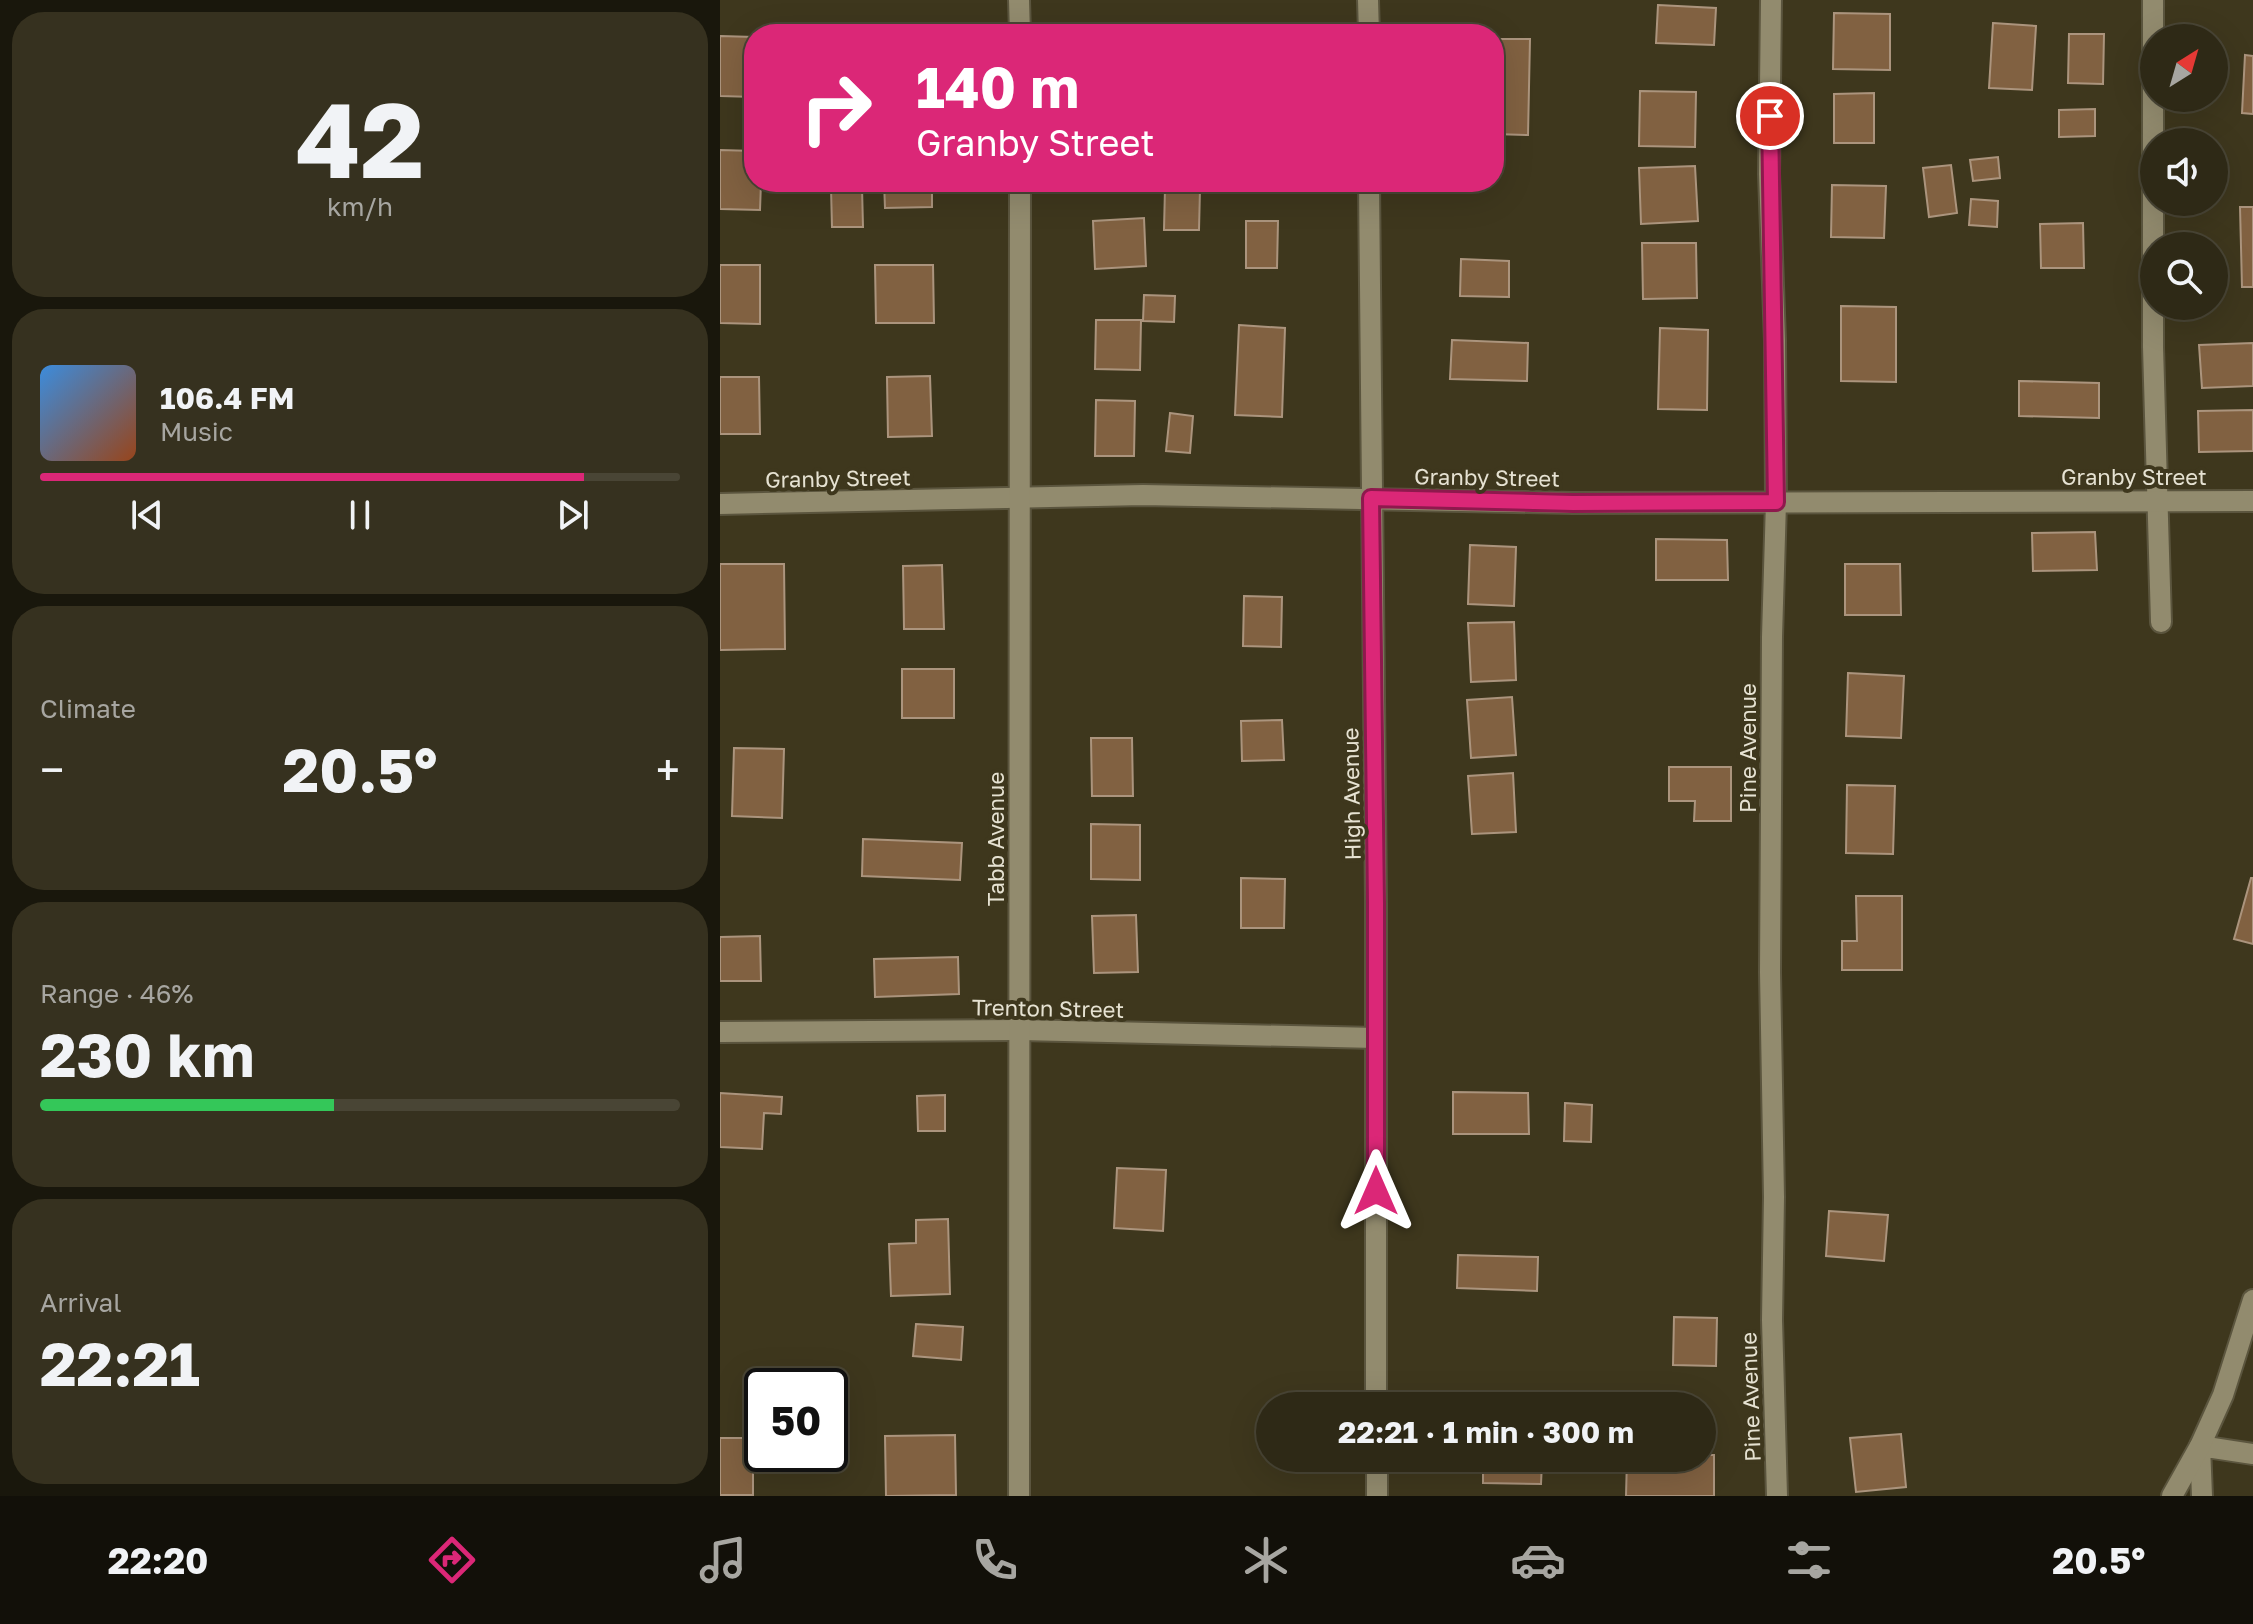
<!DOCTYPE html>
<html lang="en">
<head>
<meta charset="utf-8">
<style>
  :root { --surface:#2e2916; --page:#36311f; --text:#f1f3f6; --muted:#a7a6a1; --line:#494535; --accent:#db2777 }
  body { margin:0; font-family:"Golos Text",sans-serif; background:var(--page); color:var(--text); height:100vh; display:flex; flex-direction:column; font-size:30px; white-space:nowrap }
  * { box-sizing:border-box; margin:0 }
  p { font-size:26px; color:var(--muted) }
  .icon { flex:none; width:44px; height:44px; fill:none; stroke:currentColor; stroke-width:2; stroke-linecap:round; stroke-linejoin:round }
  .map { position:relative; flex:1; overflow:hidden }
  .drawer { display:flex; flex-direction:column; gap:12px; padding:12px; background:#19170c; width:720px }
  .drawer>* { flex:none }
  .hud { position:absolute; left:24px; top:24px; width:760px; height:168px; border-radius:32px; box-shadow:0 8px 32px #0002,0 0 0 2px var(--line); background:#db2777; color:#fff; overflow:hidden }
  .needle { width:52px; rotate:37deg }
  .buttons { position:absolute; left:1420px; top:24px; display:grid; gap:16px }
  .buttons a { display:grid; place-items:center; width:88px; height:88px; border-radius:50%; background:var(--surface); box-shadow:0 8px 32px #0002,0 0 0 2px var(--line); font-size:40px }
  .speed { position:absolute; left:24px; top:1368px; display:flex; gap:16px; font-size:40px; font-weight:700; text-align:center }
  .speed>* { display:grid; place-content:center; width:104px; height:104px; border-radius:50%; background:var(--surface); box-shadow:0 8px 32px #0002,0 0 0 2px var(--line); line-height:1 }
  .speed .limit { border:4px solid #111; border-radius:12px; background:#fff; color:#111 }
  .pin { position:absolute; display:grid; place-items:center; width:68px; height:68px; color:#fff; margin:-34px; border:4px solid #fff; border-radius:50%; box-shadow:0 2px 8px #0007 }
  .me { position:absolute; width:88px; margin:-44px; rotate:0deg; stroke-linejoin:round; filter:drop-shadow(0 0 6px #0008) }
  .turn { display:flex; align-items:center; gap:28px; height:168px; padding:0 40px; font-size:36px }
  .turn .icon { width:104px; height:104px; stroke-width:2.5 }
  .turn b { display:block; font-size:56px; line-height:68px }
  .big { font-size:60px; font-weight:700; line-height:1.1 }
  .drawer .card { flex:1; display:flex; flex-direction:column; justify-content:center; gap:12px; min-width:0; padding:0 28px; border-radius:32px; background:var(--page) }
  .drawer .dial { align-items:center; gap:0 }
  .dial b { font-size:104px; line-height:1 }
  .song { display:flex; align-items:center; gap:24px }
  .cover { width:96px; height:96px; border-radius:12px; background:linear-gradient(135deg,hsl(210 70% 55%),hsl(20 70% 35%)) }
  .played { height:8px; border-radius:4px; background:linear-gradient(90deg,var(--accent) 85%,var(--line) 85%) }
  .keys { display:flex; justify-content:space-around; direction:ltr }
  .heat { display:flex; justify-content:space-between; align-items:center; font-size:44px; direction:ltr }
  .charge { height:12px; border-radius:6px; background:linear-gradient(90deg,#34c759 46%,var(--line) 0) }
  .trip { position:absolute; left:536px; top:1392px; width:460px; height:80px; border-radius:40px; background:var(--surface); box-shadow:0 8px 32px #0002,0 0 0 2px var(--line); font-weight:700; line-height:80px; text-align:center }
  .dock { display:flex; height:128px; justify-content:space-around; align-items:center; background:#121009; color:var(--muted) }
  .dock .icon { width:56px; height:56px }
  .dock .current { color:var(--accent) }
  .dock b { font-size:36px; color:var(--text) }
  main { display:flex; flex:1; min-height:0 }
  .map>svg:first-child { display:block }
  .building { fill:#816141; stroke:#ab947d; stroke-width:2 }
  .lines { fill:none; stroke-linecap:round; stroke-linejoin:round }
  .minor-casing { stroke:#5b553e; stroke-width:24 }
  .tertiary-casing { stroke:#5b553e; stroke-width:24 }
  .secondary-casing { stroke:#5b553e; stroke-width:24 }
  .minor { stroke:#928b6e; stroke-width:20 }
  .tertiary { stroke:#928b6e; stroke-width:20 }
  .secondary { stroke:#928b6e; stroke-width:20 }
  .route-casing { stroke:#8e194d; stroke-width:20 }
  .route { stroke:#db2777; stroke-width:14 }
  .labels { text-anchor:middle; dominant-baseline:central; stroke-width:8; stroke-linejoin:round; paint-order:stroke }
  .street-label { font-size:22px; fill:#e6e2d2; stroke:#3e371d }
</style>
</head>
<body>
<main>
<section class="drawer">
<div class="card dial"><b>42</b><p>km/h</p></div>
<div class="card">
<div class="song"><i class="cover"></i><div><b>106.4 FM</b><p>Music</p></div></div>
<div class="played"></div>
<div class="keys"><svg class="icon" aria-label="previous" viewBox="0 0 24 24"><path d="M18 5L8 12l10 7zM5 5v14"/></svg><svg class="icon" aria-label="pause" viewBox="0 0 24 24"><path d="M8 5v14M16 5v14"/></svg><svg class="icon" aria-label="next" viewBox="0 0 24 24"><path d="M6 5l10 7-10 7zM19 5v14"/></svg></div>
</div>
<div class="card"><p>Climate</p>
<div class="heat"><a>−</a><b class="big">20.5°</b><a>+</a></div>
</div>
<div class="card"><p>Range · 46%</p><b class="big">230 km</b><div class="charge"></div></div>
<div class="card"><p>Arrival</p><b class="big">22:21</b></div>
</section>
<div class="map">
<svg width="1533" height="1496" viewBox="0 0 1533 1496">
  <rect width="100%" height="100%" fill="#3e371d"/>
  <!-- building -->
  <g class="building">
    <path d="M938 5 996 8 994 45 936 43Z"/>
    <path d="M1114 13 1170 14V70L1113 69Z"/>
    <path d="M1273 23 1316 26 1312 90 1269 88Z"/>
    <path d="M1349 34H1384L1383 84 1348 83Z"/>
    <path d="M0 36 34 37V97L0 96Z"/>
    <path d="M774 39H810L808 135 774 134Z"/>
    <path d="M1525 55 1533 56V114L1522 113Z"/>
    <path d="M920 91 976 92 975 147 919 146Z"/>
    <path d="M1154 93V143H1114V94Z"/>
    <path d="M1375 109V136L1339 137V110Z"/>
    <path d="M0 150 34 151V182H41L40 210 0 209Z"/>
    <path d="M1278 157 1280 178 1253 181 1250 160Z"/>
    <path d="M1231 165 1237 213 1209 217 1203 168Z"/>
    <path d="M975 166 978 221 921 224 919 168Z"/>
    <path d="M164 182H212V207L165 208Z"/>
    <path d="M1112 185 1166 186 1164 238 1111 237Z"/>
    <path d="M142 187 143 227H112L111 188Z"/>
    <path d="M445 188 480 189 479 230H444Z"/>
    <path d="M1251 199 1278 201 1277 227 1249 225Z"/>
    <path d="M1520 207H1533V287H1522Z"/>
    <path d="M424 218 426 266 375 269 373 221Z"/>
    <path d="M526 221H558L557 268H526Z"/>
    <path d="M1363 223 1364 268H1321L1320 224Z"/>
    <path d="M922 243H976L977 298 923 299Z"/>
    <path d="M741 259 789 261V297L740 296Z"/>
    <path d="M0 265H40V324L0 323Z"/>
    <path d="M155 265H213L214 323H156Z"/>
    <path d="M424 295 455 296 454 322 423 321Z"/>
    <path d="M1121 306 1176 307V382L1121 381Z"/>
    <path d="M376 320H421L420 370 375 369Z"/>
    <path d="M519 325 565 328 562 417 515 415Z"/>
    <path d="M940 328 988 330 987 410 938 409Z"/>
    <path d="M732 340 808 343 807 381 730 379Z"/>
    <path d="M1533 343V386L1482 388 1479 345Z"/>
    <path d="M210 376 212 436 168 437 167 377Z"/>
    <path d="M0 377H39L40 434H0Z"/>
    <path d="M1299 381 1379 383V418L1299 416Z"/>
    <path d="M376 400 415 401 414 456H375Z"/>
    <path d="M1533 410V451L1479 452 1478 411Z"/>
    <path d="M450 413 473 416 470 453 446 451Z"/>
    <path d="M1375 532 1377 570 1313 571 1312 533Z"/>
    <path d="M936 539 1007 540 1008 580H936Z"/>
    <path d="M750 545 796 547 794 606 748 604Z"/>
    <path d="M0 564H64L65 649 0 650Z"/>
    <path d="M1125 564H1180L1181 615H1125Z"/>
    <path d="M222 565 224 629H184L183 566Z"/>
    <path d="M524 596 562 597 561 647 523 646Z"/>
    <path d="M794 622 796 680 751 682 748 623Z"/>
    <rect x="182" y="669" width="52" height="49"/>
    <path d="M1128 673 1184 676 1181 738 1126 736Z"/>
    <path d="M792 697 796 755 751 758 747 700Z"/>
    <path d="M562 720 564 760 522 761 521 721Z"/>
    <path d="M371 738H412L413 796H372Z"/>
    <path d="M14 748 64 749 62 818 12 816Z"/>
    <path d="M949 767H1011V821H974L975 801H949Z"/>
    <path d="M793 773 796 832 752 834 748 776Z"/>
    <path d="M1127 785 1175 786 1173 854 1126 853Z"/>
    <path d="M371 824 420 825V880L371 879Z"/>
    <path d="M143 839 242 843 240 880 142 876Z"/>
    <path d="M521 878 565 879 564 928H521Z"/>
    <path d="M1531 878H1533V944L1514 939Z"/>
    <path d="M1136 896H1182V970H1122V941H1137Z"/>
    <path d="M416 915 418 972 374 973 372 916Z"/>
    <path d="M40 936 41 981H0V937Z"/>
    <path d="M238 957 239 994 155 997 154 959Z"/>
    <path d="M733 1092 808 1093 809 1134H733Z"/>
    <path d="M0 1093 62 1097 61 1114 44 1113 42 1149 0 1147Z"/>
    <path d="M225 1095V1131H198L197 1096Z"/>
    <path d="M845 1103 872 1105 871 1142 844 1141Z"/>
    <path d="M397 1168 446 1170 443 1231 394 1228Z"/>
    <path d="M1109 1211 1168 1215 1164 1261 1106 1256Z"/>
    <path d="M228 1219 230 1294 171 1296 169 1244 196 1243V1220Z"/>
    <path d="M738 1255 818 1257 817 1291 737 1288Z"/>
    <path d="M954 1317 997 1318 996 1366 953 1365Z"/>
    <path d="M196 1324 243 1327 241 1360 193 1356Z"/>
    <path d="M1181 1434 1186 1487 1136 1492 1130 1438Z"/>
    <path d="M235 1435 236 1495 166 1496 165 1436Z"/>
    <rect x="0" y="1438" width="33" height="57"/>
    <path d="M982 1455H994V1496H906L907 1458H982Z"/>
    <path d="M763 1458H805V1462H822L821 1484 763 1483Z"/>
  </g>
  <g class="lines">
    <defs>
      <g id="minor">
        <path d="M299 0 300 34"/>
        <path d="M1051 0 1049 174 1055 341 1056 502 1052 637 1050 972 1054 1197 1052 1320 1057 1496"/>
        <path d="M1433 0V347L1441 622"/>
        <path d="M0 504 423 495 853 503 1533 501"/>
        <path d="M0 1032 300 1030 656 1038"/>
        <path d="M299 1496 300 182"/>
        <path d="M1482 1496 1480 1446 1533 1454"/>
      </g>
      <path id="tertiary" d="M1452 1496 1480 1446 1503 1395 1533 1300"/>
      <g id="secondary">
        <path d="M648 0 649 34"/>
        <path d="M649 182 656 903V1406"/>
        <path d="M657 1458V1496"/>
      </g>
    </defs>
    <!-- minor casing -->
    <use href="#minor" class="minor-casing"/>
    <!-- tertiary casing -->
    <use href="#tertiary" class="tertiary-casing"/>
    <!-- secondary casing -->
    <use href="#secondary" class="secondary-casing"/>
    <!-- minor -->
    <use href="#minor" class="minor"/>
    <!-- tertiary -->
    <use href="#tertiary" class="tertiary"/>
    <!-- secondary -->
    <use href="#secondary" class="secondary"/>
  </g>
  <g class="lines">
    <defs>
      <path id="route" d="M656 1191V903L651 498 853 503 1056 502 1050 116"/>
    </defs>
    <!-- route casing -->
    <use href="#route" class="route-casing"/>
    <!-- route -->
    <use href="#route" class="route"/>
  </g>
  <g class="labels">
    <!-- street labels -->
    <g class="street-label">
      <text x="1414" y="476">Granby Street</text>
      <text transform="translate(767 477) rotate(1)">Granby Street</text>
      <text transform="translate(118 478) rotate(-1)">Granby Street</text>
      <text transform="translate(1027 748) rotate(-90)">Pine Avenue</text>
      <text transform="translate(631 794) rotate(-91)">High Avenue</text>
      <text transform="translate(275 839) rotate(-90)">Tabb Avenue</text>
      <text transform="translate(328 1008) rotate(1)">Trenton Street</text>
      <text transform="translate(1030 1397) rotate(-92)">Pine Avenue</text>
    </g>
  </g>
</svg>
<div class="buttons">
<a><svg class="needle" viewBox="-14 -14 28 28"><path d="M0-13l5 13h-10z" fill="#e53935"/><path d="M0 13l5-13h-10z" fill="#a7a6a1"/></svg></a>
<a><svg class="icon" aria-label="sound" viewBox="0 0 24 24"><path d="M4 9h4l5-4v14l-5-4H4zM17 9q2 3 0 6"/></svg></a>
<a><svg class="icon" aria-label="search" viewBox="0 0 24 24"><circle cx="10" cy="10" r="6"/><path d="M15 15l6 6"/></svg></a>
</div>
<div class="speed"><div class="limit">50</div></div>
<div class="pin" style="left:1050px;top:116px;background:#d93025"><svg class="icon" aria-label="arrive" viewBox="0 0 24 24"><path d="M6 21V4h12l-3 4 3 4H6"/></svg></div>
<svg class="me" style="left:656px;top:1191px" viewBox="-20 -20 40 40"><path d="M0-17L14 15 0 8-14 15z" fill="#db2777" stroke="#fff" stroke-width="4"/></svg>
<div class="trip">22:21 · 1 min · 300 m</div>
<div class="hud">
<div class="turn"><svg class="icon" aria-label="right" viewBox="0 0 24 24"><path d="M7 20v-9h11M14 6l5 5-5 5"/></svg><div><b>140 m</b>Granby Street</div></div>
</div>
</div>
</main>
<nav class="dock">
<b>22:20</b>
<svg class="icon current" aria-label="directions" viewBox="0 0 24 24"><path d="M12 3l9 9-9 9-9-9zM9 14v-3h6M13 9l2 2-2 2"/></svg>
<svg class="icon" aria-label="music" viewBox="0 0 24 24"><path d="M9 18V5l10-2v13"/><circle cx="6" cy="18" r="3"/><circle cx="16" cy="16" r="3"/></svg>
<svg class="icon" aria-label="phone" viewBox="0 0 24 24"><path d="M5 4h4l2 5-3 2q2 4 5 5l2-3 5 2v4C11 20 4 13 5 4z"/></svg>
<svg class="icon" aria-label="climate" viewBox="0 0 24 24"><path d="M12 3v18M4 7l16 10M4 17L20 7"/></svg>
<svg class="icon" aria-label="car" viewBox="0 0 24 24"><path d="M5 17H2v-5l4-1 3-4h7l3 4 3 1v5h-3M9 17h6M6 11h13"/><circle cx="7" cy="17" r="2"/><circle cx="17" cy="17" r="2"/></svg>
<svg class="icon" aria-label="filters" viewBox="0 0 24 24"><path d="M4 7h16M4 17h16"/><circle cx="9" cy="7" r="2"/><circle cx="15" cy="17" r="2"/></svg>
<b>20.5°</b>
</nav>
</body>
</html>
